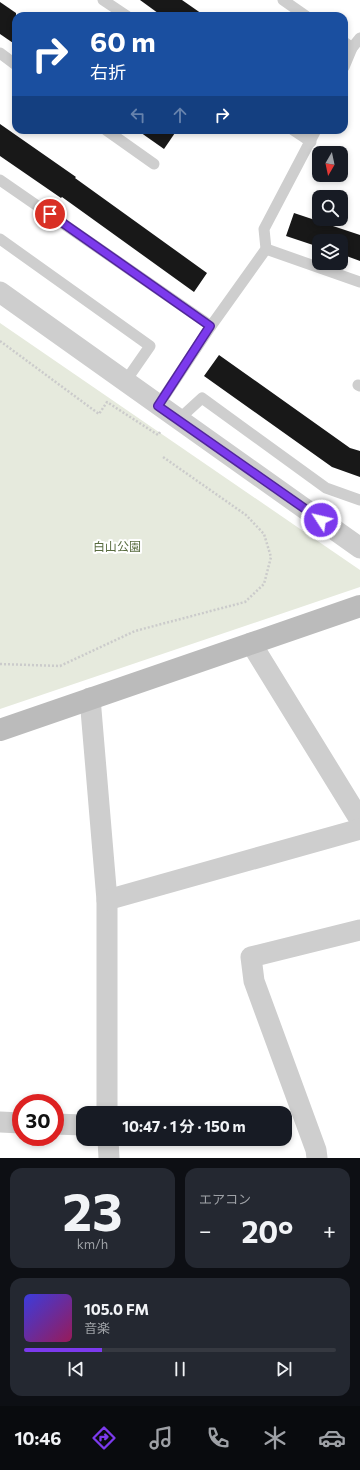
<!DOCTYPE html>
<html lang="ja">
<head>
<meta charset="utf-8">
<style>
  :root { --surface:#171b24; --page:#242831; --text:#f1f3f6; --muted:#9ea1a6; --line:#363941; --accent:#7c3aed }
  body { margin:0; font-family:Commissioner,"Noto Sans JP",sans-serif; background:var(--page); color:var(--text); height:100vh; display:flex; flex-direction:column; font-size:15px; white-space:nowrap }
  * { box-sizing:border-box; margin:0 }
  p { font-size:13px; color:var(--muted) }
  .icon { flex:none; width:22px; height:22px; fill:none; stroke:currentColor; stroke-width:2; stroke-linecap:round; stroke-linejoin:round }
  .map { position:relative; height:1158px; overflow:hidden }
  .details { display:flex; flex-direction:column; gap:10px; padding:10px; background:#0d0f14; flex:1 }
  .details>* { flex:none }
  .top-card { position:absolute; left:12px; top:12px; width:336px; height:122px; border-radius:12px; box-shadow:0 2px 6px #0003; background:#1a4fa0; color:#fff; overflow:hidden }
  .needle { width:26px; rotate:189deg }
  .fabs { position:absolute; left:312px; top:146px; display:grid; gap:8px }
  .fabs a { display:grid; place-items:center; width:36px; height:36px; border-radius:8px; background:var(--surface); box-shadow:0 2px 6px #0003; font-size:20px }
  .speed { position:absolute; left:12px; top:1094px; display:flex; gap:8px; font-size:20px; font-weight:700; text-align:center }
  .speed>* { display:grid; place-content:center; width:52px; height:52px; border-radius:50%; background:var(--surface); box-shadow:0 2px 6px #0003; line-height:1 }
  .speed .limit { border:6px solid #d22; background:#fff; color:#111 }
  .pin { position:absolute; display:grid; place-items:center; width:34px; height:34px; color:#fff; margin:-17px; border:2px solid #fff; border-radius:50%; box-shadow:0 1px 4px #0007 }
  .me { position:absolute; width:44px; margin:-22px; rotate:305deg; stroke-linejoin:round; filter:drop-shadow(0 0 3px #0008) }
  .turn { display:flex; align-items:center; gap:14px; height:84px; padding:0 12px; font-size:18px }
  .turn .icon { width:52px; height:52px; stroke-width:2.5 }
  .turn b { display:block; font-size:28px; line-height:34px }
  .lanes { display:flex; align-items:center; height:38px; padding:0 12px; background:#0003; justify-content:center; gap:20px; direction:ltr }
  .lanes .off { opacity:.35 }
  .big { font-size:30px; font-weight:700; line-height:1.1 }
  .details .tile { flex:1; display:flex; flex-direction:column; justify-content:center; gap:6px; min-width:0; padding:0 14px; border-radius:12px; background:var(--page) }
  .details .dial { align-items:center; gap:0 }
  .dial b { font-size:52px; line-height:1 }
  .song { display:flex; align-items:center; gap:12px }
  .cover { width:48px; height:48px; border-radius:6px; background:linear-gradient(135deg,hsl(240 70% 55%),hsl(330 70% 35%)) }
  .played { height:4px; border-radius:2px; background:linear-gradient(90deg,var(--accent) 25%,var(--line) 25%) }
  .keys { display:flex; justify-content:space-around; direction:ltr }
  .heat { display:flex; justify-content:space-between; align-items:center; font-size:22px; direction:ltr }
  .details .tiles { flex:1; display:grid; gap:10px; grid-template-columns:1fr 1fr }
  .tile:last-child { grid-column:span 2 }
  .trip { position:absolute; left:76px; top:1106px; width:216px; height:40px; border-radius:12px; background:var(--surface); box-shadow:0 2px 6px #0003; font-weight:700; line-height:40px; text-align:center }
  .menu { display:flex; height:64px; justify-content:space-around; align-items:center; background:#090b0e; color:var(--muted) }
  .menu .icon { width:28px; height:28px }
  .menu .on { color:var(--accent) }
  .menu b { font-size:18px; color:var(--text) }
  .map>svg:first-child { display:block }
  .green { fill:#e6eadd }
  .building { fill:#181818 }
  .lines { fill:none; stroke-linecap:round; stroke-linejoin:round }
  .path { stroke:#cbcbcb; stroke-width:2.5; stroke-dasharray:2 2; stroke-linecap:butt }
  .lane { stroke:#cecece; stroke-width:11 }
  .street { stroke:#cecece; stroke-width:21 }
  .secondary { stroke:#bbb; stroke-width:22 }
  .route-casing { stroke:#51269a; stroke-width:10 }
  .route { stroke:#7c3aed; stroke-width:7 }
  .labels { text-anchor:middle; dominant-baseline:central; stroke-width:4; stroke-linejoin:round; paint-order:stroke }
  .park-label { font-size:12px; fill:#596c40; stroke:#fff }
</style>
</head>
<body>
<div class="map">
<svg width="360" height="1158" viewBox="0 0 360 1158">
  <rect width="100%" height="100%" fill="#fff"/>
  <!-- green -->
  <path class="green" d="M0 323 360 570V587L0 709Z"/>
  <!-- building -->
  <g class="building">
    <path d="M140 0H182L205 16H162Z"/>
    <path d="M0 2 16 13V45L0 34Z"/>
    <path d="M0 124 76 177 75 178 207 273 194 292 62 197 61 198 0 156Z"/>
    <path d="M137 130H177L164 149Z"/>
    <path d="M294 213 360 235V261L341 254V241H319V247L286 236Z"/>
    <path d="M219 355 350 448 360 451V477L332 467 204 376Z"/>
  </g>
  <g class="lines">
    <!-- path -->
    <g class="path">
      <path d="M0 341 99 414 107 402 158 435 160 432"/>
      <path d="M0 664 60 666 135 631 245 602 264 584 271 557 264 534 246 515 163 457"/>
    </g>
    <!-- lane -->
    <g class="lane">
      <path d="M103 0 127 16"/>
      <path d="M283 0 306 16"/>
      <path d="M344 42 352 48"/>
      <path d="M0 53 16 65"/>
      <path d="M344 67 352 48 360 38"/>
      <path d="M106 130 154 164"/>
      <path d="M293 130 311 142"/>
      <path d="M0 180 211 326"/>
      <path d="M0 239 150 346 125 382"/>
      <path d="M266 249 360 282"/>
      <path d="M358 385 360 386"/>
      <path d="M158 406 211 326 266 249 264 229 316 130"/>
      <path d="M178 420 202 398 326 488 360 500"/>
    </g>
    <!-- street -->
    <g class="street">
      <path d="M0 292 360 548"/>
      <path d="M251 643 360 820"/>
      <path d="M90 698 107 900V1113"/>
      <path d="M107 900 360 829"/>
      <path d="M0 1122 21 1123"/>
      <path d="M55 1124 83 1125"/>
      <path d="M108 1139 109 1158"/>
      <path d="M317 1158 316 1150 254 981 251 957 360 930"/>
    </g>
    <!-- secondary -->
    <path class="secondary" d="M0 730 360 606"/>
  </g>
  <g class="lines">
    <defs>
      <path id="route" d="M50 214 210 326 158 406 321 520"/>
    </defs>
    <!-- route casing -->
    <use href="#route" class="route-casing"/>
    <!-- route -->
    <use href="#route" class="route"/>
  </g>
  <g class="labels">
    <!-- park labels -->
    <g class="park-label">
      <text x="117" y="546">白山公園</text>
    </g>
  </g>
</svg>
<div class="fabs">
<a><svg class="needle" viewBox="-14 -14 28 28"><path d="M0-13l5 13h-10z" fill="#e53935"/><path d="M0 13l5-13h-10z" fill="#9ea1a6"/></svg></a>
<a><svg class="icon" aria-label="search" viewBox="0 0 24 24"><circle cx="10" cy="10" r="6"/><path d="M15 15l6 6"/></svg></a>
<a><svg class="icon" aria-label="layers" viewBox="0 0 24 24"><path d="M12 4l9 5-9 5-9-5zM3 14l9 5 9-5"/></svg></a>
</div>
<div class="speed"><div class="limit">30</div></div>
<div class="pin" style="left:50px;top:214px;background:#d93025"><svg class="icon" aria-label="arrive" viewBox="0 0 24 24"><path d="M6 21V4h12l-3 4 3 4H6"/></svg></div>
<svg class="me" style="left:321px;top:520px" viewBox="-20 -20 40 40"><circle r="17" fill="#7c3aed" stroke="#fff" stroke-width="3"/><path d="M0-11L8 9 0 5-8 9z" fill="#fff"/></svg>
<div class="trip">10:47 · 1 分 · 150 m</div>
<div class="top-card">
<div class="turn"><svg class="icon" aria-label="right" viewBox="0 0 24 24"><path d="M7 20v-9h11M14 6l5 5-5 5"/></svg><div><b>60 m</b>右折</div></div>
<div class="lanes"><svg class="icon off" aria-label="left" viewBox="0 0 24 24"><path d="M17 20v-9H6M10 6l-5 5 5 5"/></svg><svg class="icon off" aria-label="ahead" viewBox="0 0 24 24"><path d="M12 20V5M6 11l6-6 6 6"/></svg><svg class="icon" aria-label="right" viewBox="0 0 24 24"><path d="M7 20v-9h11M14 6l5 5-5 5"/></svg></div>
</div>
</div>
<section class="details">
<div class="tiles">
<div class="tile dial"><b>23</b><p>km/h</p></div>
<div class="tile"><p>エアコン</p>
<div class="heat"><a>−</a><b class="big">20°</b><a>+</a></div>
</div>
<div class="tile">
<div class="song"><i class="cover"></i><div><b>105.0 FM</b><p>音楽</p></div></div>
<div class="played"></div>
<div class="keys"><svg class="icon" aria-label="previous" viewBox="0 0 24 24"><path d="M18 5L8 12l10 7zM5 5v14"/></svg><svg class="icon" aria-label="pause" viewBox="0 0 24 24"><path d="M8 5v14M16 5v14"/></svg><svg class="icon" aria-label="next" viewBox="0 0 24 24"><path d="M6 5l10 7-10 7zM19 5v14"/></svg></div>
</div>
</div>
</section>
<nav class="menu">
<b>10:46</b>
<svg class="icon on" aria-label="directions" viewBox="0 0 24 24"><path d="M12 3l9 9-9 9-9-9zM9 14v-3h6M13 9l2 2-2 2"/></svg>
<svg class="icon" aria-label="music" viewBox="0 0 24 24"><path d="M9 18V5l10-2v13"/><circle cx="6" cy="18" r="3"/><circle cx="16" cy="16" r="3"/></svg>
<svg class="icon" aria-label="phone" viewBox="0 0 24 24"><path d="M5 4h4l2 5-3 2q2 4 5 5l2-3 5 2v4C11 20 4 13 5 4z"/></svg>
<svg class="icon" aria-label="climate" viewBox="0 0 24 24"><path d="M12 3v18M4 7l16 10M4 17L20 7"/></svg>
<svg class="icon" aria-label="car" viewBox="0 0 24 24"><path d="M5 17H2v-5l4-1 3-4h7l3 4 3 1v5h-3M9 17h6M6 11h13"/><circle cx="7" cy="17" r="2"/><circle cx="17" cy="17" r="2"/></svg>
</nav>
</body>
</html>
